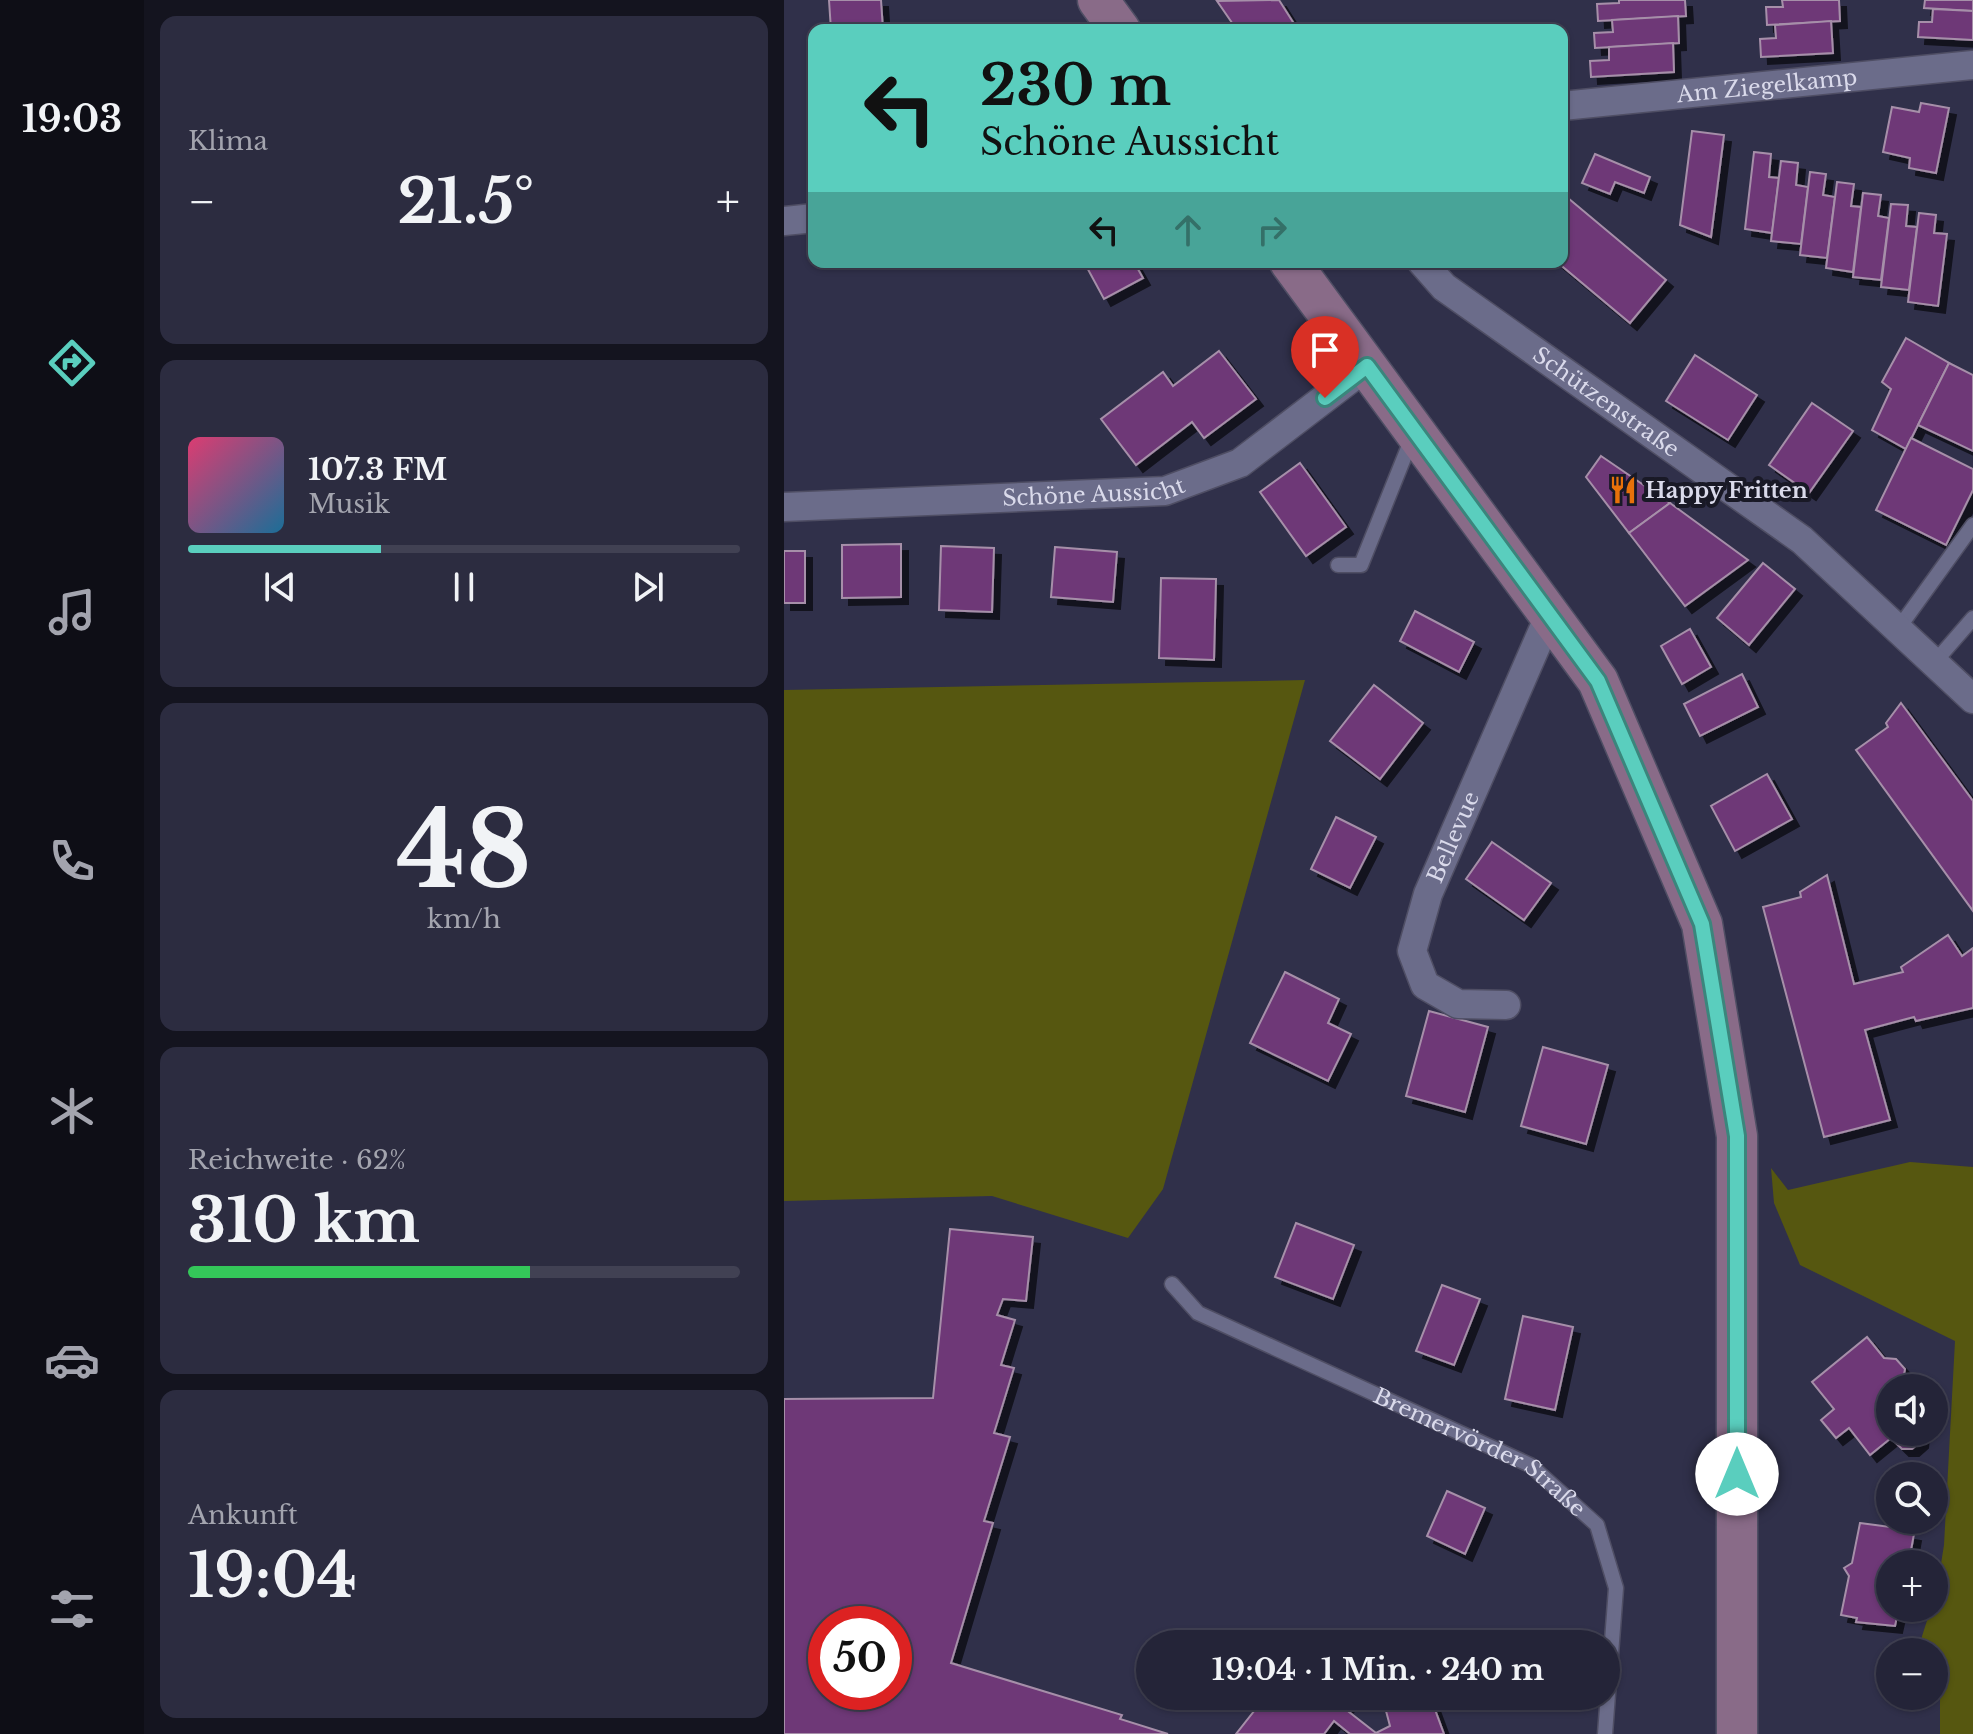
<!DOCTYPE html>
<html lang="de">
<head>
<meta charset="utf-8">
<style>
  :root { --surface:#242438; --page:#2c2c40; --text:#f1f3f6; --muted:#a3a4ae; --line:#414153; --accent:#5acebe }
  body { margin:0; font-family:"Libre Baskerville",serif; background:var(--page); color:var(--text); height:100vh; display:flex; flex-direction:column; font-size:30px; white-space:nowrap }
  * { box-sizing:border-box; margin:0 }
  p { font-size:26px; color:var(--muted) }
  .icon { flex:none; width:44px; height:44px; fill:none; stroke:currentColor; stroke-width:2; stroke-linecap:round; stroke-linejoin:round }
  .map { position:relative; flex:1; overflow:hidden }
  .panel { display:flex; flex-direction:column; gap:16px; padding:16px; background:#14141f; width:640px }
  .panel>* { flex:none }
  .top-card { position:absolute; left:24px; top:24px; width:760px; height:244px; border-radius:16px; box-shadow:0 2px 6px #0004,0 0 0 2px var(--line); background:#5acebe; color:#111; overflow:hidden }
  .tools { position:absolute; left:1092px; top:1374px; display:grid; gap:16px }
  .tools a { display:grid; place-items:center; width:72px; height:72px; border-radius:50%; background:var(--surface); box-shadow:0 2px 6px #0004,0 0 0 2px var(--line); font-size:40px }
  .speed { position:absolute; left:24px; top:1606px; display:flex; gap:16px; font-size:40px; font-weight:700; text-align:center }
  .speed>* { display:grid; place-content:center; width:104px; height:104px; border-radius:50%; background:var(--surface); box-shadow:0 2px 6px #0004,0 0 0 2px var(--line); line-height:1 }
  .speed .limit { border:12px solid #d22; background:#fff; color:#111 }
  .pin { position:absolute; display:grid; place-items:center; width:68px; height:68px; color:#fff; margin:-82px -34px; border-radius:50% 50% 50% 0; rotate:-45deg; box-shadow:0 0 8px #0007 }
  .pin .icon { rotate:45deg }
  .me { position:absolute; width:88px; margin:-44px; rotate:0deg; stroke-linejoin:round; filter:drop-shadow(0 0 6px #0008) }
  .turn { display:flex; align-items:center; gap:28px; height:168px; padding:0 40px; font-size:36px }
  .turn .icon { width:104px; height:104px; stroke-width:2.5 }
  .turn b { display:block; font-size:56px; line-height:68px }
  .lanes { display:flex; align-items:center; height:76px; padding:0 40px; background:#0003; justify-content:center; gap:40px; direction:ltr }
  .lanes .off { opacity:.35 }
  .big { font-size:60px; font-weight:700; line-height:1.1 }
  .panel .card { flex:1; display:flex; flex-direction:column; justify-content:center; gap:12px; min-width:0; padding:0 28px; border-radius:16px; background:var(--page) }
  .panel .dial { align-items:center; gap:0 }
  .dial b { font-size:104px; line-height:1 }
  .song { display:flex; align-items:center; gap:24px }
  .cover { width:96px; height:96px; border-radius:12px; background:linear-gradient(135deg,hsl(340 70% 55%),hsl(200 70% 35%)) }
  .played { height:8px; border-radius:4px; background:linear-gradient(90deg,var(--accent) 35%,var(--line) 35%) }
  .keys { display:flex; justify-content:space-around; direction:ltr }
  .heat { display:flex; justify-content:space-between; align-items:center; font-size:44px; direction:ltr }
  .charge { height:12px; border-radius:6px; background:linear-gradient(90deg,#34c759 62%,var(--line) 0) }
  .trip { position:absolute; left:352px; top:1630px; width:484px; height:80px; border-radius:40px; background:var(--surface); box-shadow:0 2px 6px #0004,0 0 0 2px var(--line); font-weight:700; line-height:80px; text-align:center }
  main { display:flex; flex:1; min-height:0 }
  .tabs { display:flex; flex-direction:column; width:144px; justify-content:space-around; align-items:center; background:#0e0e16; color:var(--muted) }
  .tabs .icon { width:56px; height:56px }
  .tabs .current { color:var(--accent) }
  .tabs b { font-size:36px; color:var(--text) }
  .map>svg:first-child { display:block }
  .green { fill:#565710 }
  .building { fill:#6e3777; stroke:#a68fa9; stroke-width:2; fill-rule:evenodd; filter:url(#shadow) }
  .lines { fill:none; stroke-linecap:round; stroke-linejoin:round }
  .lane-casing { stroke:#4f4e64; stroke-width:17 }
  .street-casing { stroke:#4f4e64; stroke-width:31 }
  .secondary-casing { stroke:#4f4e64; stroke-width:43 }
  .lane { stroke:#6b6c8a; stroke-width:14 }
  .street { stroke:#6b6c8a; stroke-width:28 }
  .secondary { stroke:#896b88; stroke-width:40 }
  .route-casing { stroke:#3a867c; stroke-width:20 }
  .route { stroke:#5acebe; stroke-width:14 }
  .labels { text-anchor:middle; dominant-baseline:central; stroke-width:8; stroke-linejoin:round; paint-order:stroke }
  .street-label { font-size:22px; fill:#dadaeb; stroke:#191926 }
  .poi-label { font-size:22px; font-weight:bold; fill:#dadaeb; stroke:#191926; text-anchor:start }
</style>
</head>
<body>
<main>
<nav class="tabs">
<b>19:03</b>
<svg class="icon current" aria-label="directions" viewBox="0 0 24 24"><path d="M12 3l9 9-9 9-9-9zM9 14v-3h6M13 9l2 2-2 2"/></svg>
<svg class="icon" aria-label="music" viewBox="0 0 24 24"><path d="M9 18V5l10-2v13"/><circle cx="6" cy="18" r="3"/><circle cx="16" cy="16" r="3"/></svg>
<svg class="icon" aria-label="phone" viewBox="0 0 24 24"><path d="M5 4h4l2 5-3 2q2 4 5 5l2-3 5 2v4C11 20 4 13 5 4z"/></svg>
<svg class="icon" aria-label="climate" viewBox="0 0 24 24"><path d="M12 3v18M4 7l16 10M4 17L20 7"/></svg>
<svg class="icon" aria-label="car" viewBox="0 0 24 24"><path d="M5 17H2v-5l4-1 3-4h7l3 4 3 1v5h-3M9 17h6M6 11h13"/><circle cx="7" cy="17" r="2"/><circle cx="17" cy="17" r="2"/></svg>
<svg class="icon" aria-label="filters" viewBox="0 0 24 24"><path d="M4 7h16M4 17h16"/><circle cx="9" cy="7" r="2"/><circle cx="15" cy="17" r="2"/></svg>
</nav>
<section class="panel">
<div class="card"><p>Klima</p>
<div class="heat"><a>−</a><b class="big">21.5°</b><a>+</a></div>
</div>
<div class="card">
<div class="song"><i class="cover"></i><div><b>107.3 FM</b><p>Musik</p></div></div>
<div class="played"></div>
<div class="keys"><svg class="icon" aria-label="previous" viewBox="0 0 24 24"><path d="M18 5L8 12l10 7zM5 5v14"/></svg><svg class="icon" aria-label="pause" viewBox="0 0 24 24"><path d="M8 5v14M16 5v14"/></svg><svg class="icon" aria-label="next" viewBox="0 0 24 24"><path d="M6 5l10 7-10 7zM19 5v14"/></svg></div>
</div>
<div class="card dial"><b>48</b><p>km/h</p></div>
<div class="card"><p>Reichweite · 62%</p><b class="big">310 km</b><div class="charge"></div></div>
<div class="card"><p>Ankunft</p><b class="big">19:04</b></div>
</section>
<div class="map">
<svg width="1189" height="1734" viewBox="0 0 1189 1734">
  <defs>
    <filter id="shadow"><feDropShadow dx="7" dy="7" stdDeviation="0" flood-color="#0009"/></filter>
  </defs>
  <rect width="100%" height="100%" fill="#30304a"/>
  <!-- green -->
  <g class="green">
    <path d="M521 680 379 1189 344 1238 208 1196 0 1201V690Z"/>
    <path d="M1126 1162 1189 1167V1734H1156V1660L1150 1659V1652H1133L1147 1608H1150L1160 1545 1171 1341 1016 1265 990 1203 987 1168 1004 1190Z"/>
  </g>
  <!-- building -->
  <g class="building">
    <path d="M45 0H97L99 30H47Z"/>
    <path d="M495 0 514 30H453L433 1Z"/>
    <path d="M835 0H901L902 16 814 21 813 4 835 3Z"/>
    <path d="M998 0H1055L1056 21 983 25 982 7H999Z"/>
    <path d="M1141 0H1189V11L1140 8Z"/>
    <path d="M1149 9 1189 11V40L1134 37 1135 22H1148Z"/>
    <path d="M894 16 895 43 811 48 810 33 829 32 828 20Z"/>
    <path d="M1047 21 1049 53 977 57 976 39 992 38 991 25Z"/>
    <path d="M889 43 890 72 807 77 806 61 825 60V47Z"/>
    <path d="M1137 103 1165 108 1152 173 1125 168 1126 158 1099 152 1108 107 1135 112Z"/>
    <path d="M908 131 940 135 927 237 896 225Z"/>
    <path d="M970 152 987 154 985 177 995 178 988 233 961 229Z"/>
    <path d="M811 154 866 177 860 193 831 182 826 194 798 183Z"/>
    <path d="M997 161 1014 163 1012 185 1024 187 1017 244 987 241Z"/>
    <path d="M1026 172 1042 174 1039 195 1051 197 1043 258 1016 255Z"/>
    <path d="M1053 182 1070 184 1067 206 1077 207 1069 272 1042 268Z"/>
    <path d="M778 193 882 280 846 323 773 262H778Z"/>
    <path d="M1079 193 1097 195 1094 216 1105 218 1097 280 1069 277Z"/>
    <path d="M1107 204 1124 205 1122 226 1133 227 1125 290 1097 287Z"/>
    <path d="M1135 213 1152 215 1150 233 1163 234 1154 306 1124 302Z"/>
    <path d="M300 262H350L359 278 320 299Z"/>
    <path d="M1122 338 1165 363 1122 449 1088 430 1107 389 1098 382Z"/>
    <path d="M435 351 472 399 420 438 408 422 352 465 317 419 379 372 389 386Z"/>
    <path d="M911 355 973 395 944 440 882 401Z"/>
    <path d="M1165 363 1189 375V451L1134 425Z"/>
    <path d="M1028 403 1069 431 1025 493 985 465Z"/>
    <path d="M1127 438 1189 469V490L1162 545 1092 510Z"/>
    <path d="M817 456 886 503 845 533 802 477Z"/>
    <path d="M516 463 562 527 522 556 476 492Z"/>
    <path d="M886 503 964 560 901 606 845 533Z"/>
    <path d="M117 544V597L58 598V545Z"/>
    <path d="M157 546 210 548 208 612 155 610Z"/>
    <path d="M271 547 333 552 329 602 267 597Z"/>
    <rect x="0" y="551" width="21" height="52"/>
    <path d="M979 563 1011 589 965 645 933 618Z"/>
    <path d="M377 578 432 579 430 660 375 658Z"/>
    <path d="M631 611 690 642 675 672 616 641Z"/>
    <path d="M906 629 927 667 898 684 877 646Z"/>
    <path d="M958 674 974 707 916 736 900 704Z"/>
    <path d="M590 685 639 723 596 779 546 741Z"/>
    <path d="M1117 703 1189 801V911L1072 750 1104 727 1102 723Z"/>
    <path d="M983 774 1008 819 951 851 927 806Z"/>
    <path d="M552 817 592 837 566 888 527 869Z"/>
    <path d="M708 842 767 883 740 920 682 879Z"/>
    <path d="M1043 875 1070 984 1119 972 1117 967 1164 935 1178 956 1189 948V1008L1132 1021 1130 1017 1081 1030 1106 1120 1040 1137 979 907 1017 897 1016 892Z"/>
    <path d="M501 972 555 999 544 1023 567 1034 544 1081 466 1043Z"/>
    <path d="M645 1011 704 1027 681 1112 622 1096Z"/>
    <path d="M759 1047 824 1065 802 1144 737 1126Z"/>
    <path d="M512 1223 570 1245 549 1299 491 1277Z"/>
    <path d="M166 1229 249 1237 242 1301 219 1299 213 1315 231 1320 217 1365 230 1368 210 1433 226 1437 200 1521 209 1523 167 1663 338 1715 336 1719 384 1734H0V1399L149 1398ZM42 1624H110V1692H42Z"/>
    <path d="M658 1285 696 1299 670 1365 632 1351Z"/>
    <path d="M739 1316 789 1327 771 1410 721 1399Z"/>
    <path d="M1083 1337 1100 1358 1112 1359 1121 1369 1119 1381 1124 1388H1106V1432H1138L1137 1441 1128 1449H1118L1107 1438 1086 1455 1065 1428 1052 1438 1037 1420 1050 1409 1028 1382Z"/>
    <path d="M663 1491 701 1508 681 1554 643 1536Z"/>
    <path d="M1076 1523 1114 1528 1113 1531 1130 1534 1125 1561 1132 1564H1106V1608H1115L1111 1626 1072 1622 1073 1618 1057 1615 1065 1576 1060 1568 1068 1563Z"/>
    <path d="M482 1696H570L560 1708 592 1733 606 1726 602 1711 646 1696 660 1734H566L550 1721 540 1734H452Z"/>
  </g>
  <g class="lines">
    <defs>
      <g id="lane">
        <path d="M554 565H577L628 438"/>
        <path d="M1114 629 1189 525"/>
        <path d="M1150 663 1189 618"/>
        <path id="s1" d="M388 1284 414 1313 746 1465 813 1525 832 1588 821 1734"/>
      </g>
      <g id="street">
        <path id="s2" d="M778 106 1189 65"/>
        <path d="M0 221 30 218"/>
        <path id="s3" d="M638 262 660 287 1018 540 1189 699"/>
        <path id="s4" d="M0 507 381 491 456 463 583 366"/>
        <path id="s5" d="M722 1005 674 1004 641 985 628 951 644 894 766 614"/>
      </g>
      <g id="secondary">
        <path d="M314 0 336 30"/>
        <path d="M506 262 814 681 918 924 953 1136V1734"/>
      </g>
    </defs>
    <!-- lane casing -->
    <use href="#lane" class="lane-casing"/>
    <!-- street casing -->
    <use href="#street" class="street-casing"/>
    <!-- secondary casing -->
    <use href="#secondary" class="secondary-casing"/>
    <!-- lane -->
    <use href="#lane" class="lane"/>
    <!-- street -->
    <use href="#street" class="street"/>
    <!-- secondary -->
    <use href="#secondary" class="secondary"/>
  </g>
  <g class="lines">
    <defs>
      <path id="route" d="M541 398 583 366 814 681 918 924 953 1136V1474"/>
    </defs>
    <!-- route casing -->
    <use href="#route" class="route-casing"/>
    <!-- route -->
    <use href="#route" class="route"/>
  </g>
  <!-- icons -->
  <defs>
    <symbol id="restaurant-bare" viewBox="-9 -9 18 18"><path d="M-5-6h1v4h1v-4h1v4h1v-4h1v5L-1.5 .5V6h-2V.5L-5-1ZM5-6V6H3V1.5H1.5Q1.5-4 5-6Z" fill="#e8710a" stroke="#191926" stroke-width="2.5" paint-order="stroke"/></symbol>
  </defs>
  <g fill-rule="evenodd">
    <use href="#restaurant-bare" x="819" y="470" width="40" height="40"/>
  </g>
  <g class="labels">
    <!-- street labels -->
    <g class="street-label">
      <text stroke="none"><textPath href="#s2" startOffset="206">Am Ziegelkamp</textPath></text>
      <text stroke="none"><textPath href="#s3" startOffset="232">Schützenstraße</textPath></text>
      <text stroke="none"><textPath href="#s4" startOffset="310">Schöne Aussicht</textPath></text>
      <text stroke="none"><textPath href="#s5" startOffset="244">Bellevue</textPath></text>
      <text stroke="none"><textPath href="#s1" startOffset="354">Bremervörder Straße</textPath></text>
    </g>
    <!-- poi labels -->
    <g class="poi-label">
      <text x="861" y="490">Happy Fritten</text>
    </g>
  </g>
</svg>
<div class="tools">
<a><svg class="icon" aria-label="sound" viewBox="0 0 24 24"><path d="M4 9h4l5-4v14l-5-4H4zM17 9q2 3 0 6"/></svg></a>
<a><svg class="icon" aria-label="search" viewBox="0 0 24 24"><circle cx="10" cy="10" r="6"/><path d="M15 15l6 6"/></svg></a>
<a>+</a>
<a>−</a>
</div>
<div class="speed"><div class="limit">50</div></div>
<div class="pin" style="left:541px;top:398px;background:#d93025"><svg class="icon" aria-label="arrive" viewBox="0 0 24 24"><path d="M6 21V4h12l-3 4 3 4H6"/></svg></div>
<svg class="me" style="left:953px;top:1474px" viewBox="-20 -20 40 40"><circle r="19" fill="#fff"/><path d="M0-13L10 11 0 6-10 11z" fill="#5acebe"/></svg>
<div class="trip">19:04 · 1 Min. · 240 m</div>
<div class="top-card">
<div class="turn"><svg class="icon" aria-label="left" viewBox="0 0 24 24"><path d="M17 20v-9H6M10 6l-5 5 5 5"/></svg><div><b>230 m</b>Schöne Aussicht</div></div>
<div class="lanes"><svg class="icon" aria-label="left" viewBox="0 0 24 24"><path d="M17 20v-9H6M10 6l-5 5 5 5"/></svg><svg class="icon off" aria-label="ahead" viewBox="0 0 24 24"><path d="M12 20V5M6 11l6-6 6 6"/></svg><svg class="icon off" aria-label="right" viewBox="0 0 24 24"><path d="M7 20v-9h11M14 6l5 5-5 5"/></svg></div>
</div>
</div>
</main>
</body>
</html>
